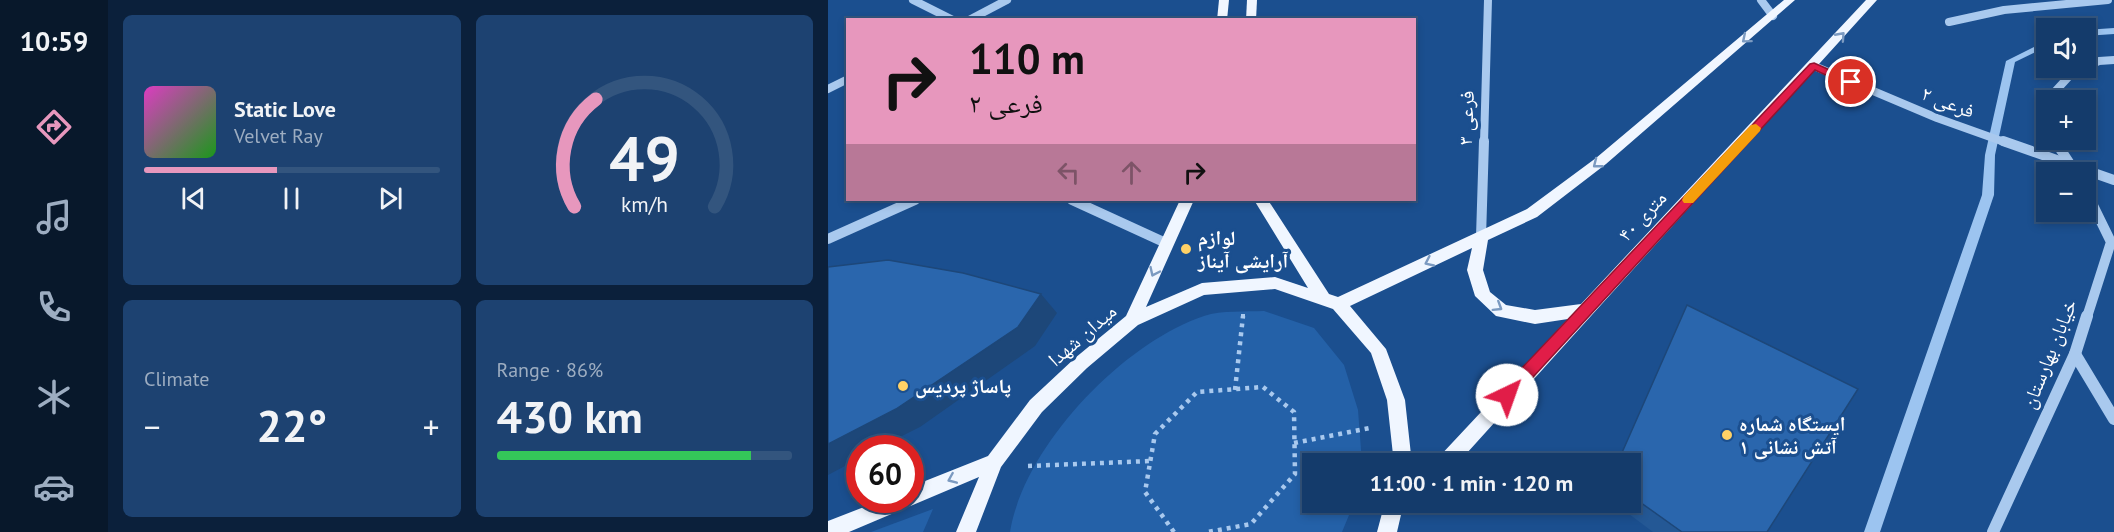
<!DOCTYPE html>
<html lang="en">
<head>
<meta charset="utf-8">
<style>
  :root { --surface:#143b6b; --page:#1d4271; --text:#f1f3f6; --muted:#9dadc1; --line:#33557e; --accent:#e797bd }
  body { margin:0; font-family:"PT Sans","Noto Naskh Arabic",sans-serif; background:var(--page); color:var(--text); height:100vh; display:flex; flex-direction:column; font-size:22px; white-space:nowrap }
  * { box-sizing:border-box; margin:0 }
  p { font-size:20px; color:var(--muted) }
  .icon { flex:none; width:33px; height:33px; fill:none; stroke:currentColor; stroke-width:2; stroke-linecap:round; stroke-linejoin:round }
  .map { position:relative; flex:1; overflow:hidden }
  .side { display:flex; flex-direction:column; gap:15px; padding:15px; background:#0b203b; width:720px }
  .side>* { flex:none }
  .banner { position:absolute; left:18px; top:18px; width:570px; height:183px; border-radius:0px; box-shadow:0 3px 9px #0003,0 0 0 2px var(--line); background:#e797bd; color:#111; overflow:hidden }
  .controls { position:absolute; left:1208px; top:18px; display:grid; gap:12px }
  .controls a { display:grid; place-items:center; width:60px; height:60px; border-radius:0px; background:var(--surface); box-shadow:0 3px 9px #0003,0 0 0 2px var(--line); font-size:30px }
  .speed { position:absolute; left:18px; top:435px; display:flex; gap:12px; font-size:30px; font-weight:700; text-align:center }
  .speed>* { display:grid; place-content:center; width:78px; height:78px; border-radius:50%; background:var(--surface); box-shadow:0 3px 9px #0003,0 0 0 2px var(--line); line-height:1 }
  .speed .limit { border:9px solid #d22; background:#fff; color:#111 }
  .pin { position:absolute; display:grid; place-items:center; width:51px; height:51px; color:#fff; margin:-26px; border:3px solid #fff; border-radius:50%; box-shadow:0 2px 6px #0007 }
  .me { position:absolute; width:66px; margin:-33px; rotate:42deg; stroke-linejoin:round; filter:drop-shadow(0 0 4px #0008) }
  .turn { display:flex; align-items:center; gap:21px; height:126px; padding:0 24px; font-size:27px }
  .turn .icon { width:78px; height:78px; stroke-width:2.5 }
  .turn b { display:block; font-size:42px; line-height:51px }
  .lanes { display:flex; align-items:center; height:57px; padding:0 24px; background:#0003; justify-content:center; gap:30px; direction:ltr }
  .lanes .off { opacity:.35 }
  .big { font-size:45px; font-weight:700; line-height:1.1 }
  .side .card { flex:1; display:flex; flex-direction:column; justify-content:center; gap:9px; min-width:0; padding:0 21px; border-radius:9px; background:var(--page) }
  .side .dial { align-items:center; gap:0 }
  .dial svg { height:156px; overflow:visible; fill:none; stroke:var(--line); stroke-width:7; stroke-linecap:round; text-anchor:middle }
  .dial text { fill:var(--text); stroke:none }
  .song { display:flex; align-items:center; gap:18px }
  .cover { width:72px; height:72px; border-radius:9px; background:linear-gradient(135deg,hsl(310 70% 55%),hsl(120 70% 35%)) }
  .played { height:6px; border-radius:3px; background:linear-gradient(90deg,var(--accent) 45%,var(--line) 45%) }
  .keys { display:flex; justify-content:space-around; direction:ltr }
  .heat { display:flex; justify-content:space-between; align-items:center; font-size:33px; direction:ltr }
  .charge { height:9px; border-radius:4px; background:linear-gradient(90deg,#34c759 86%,var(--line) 0) }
  .side .tiles { flex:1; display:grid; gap:15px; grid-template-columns:repeat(2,1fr) }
  .trip { position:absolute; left:474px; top:453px; width:339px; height:60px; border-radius:0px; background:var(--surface); box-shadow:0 3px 9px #0003,0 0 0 2px var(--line); font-weight:700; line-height:60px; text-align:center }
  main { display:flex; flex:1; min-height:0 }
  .menu { display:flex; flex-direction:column; width:108px; justify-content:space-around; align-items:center; background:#08182b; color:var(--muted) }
  .menu .icon { width:42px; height:42px }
  .menu .selected { color:var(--accent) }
  .menu b { font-size:27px; color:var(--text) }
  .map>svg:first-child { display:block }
  .green { fill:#2461a8 }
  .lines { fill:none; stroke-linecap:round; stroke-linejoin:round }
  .stream { fill:#9cc4f0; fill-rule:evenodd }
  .path-far1 { stroke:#a9c9ee; stroke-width:4; stroke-dasharray:3 4.5; stroke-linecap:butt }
  .path { stroke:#a9c9ee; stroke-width:4.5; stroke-dasharray:4 5; stroke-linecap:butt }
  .minor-far2 { stroke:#a9c9ee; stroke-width:8 }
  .minor-far1 { stroke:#a9c9ee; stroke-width:10 }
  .minor { stroke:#a9c9ee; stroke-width:12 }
  .major { fill:#f0f6ff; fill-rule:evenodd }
  .wall { fill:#245895 }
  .shaded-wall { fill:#1d4779 }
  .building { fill:#2a66ad; stroke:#1d4779; stroke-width:1.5 }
  .oneway { stroke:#7b9ac1 }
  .route { fill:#e11d48; stroke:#92132f; stroke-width:1.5 }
  .slow { fill:#f59e0b }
  .poi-dot { fill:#ffd166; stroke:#1b4f8f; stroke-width:2 }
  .labels { text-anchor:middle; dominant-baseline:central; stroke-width:6; stroke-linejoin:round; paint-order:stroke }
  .street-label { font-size:20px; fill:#fff; stroke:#1b4f8f }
  .poi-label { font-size:20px; font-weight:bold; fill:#fff; stroke:#1b4f8f; text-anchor:start }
</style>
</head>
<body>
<main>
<nav class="menu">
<b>10:59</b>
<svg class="icon selected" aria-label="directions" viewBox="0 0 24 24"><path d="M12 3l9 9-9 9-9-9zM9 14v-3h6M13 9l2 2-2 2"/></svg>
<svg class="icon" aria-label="music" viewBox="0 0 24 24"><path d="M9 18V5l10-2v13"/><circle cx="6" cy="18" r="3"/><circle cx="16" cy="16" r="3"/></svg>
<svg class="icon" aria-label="phone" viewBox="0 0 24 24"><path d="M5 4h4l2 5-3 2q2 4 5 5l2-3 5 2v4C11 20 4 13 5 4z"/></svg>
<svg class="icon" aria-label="climate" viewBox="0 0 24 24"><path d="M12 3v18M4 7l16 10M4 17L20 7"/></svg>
<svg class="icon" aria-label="car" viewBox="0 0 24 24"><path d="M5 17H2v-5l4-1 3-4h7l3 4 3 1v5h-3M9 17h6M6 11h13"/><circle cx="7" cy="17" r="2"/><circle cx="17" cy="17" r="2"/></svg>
</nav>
<section class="side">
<div class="tiles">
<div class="card">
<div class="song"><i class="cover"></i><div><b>Static Love</b><p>Velvet Ray</p></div></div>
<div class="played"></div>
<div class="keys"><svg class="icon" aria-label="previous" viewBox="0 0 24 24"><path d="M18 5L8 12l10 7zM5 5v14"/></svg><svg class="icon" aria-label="pause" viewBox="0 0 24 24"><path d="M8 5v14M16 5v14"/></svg><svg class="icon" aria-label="next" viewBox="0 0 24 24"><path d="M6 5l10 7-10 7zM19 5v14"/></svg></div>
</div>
<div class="card dial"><svg viewBox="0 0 100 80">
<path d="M14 69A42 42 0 1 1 86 69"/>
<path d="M14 69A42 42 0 0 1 25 14" stroke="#e797bd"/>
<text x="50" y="56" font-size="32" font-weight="700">49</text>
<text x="50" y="72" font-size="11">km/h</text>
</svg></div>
<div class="card"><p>Climate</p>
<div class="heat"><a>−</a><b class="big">22°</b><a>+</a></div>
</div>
<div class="card"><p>Range · 86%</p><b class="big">430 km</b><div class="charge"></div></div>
</div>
</section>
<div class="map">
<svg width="1286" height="532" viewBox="0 0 1286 532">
  <rect width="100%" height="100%" fill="#1b4f8f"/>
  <!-- green -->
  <g class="green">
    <path d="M436 311 486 328 516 365 530 410 534 463 484 464V502L526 503 514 532H182C196 446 295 343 376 316 394 310 418 312 436 311Z"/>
    <path d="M105 509 95 532H43Z"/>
  </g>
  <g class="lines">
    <!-- stream -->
    <g class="stream">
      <path d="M1286 28V34L1257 36V30Z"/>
      <path d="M1218 41V47L1187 62 1167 155 1166 195 1052 532H1036L1154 195 1157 155 1178 61Z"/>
    </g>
    <!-- path-far1 -->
    <path class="path-far1" d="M415 317V313"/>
    <!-- path -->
    <g class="path">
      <path d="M407 390 415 316"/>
      <path d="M466 443 542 428"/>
      <path d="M200 466 322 461"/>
      <path d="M346 532 317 492 327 434 369 392 435 387 466 412 467 474 423 524 380 532"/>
    </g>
    <!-- minor-far2 -->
    <g class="minor-far2">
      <path d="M85 0 125 20"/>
      <path d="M933 0 945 16"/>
      <path d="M141 20 179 0"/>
      <path d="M1121 22 1176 10 1280 0"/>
      <path d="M986 66 1109 118 1179 143"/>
      <path d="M1257 67 1271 61 1286 60"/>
      <path d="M0 89 20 79"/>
      <path d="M1222 100V97L1245 72 1255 68"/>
      <path d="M1226 140 1228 143"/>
      <path d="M656 143 660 0"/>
    </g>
    <!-- minor-far1 -->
    <g class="minor-far1">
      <path d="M1175 141 1286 180"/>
      <path d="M1227 141 1244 167"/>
      <path d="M1257 189 1283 242 1259 317"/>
      <path d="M244 200 340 244"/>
      <path d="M653 237 656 141"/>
      <path d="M0 239 87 200"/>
    </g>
    <!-- minor -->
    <g class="minor">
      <path d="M1247 354 1286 419"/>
      <path d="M1165 532 1247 354 1259 316"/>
    </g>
    <!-- major -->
    <g class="major">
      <path d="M391 0H401L399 20H389Z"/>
      <path d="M419 0H429L428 20H418Z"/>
      <path d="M956 0H967L778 164 709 217 660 240 655 270 662 292 678 305 707 310 753 304 1038 0H1049L629 464H607L610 458 740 319 707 324 668 316 647 296 639 270 644 248 522 306 558 349 577 400 584 464H566L559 400 543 353 505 309 447 289 376 295 310 325 259 368 214 412 173 467 148 532H128L151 477 21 532H0V521L54 500H82V487L160 456 202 400 247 358 298 316 352 200H366L318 307 374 283 447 277 480 288 426 200H440L501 294 510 297 699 209 768 158Z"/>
      <path d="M557 502H576L569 532H549Z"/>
    </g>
  </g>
  <!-- wall -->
  <path class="wall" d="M802 464 939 532H825L785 502H802Z"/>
  <!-- shaded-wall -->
  <path class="shaded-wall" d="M213 294 229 313 207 346 92 427 50 448H32V458L0 475V444Z"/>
  <!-- building -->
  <g class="building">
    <path d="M60 260 135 273 213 294 190 327 68 409 0 444V267Z"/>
    <path d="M859 305 1030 389 939 532H854L802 495V464H789Z"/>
  </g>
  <!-- one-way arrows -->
  <defs><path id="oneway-chevron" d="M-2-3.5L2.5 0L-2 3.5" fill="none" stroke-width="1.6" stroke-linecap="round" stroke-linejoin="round" transform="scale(1.5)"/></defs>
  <g class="oneway">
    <use href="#oneway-chevron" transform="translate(1013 36) rotate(-48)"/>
    <use href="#oneway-chevron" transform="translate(918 39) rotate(140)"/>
    <use href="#oneway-chevron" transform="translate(769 164) rotate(142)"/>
    <use href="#oneway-chevron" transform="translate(601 262) rotate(155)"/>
    <use href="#oneway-chevron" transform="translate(326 272) rotate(115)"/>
    <use href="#oneway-chevron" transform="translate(670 307) rotate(32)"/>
    <use href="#oneway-chevron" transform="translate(124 479) rotate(157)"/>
  </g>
  <!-- route -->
  <path class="route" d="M986 63 1029 82 1023 86 1019 85 987 70 684 400 679 402 673 400 671 395 673 390 982 64Z"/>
  <!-- slow -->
  <path class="slow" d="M928 124 933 128 932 131 865 203H856L854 200 856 196 923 125Z"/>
  <!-- markers -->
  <g class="poi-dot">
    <circle cx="358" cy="249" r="6"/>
    <circle cx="75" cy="386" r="6"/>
    <circle cx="899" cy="435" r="6"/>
  </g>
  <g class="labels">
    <!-- street labels -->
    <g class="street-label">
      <text transform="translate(1120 102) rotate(21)">فرعی ۲</text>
      <text transform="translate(638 118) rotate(-88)">فرعی ۳</text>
      <text transform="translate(814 216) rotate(-47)">۴۰ متری</text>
      <text transform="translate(254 335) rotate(-41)">میدان شهدا</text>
      <text transform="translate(1221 354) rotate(-68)">خیابان بهارستان</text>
    </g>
    <!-- poi labels -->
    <g class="poi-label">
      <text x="370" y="238">لوازم<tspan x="370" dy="23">آرایشی آیناز</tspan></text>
      <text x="87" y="386">پاساژ پردیس</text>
      <text x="911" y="424">ایستگاه شماره<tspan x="911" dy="23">۱ آتش نشانی</tspan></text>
    </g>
  </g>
</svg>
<div class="controls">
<a><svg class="icon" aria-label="sound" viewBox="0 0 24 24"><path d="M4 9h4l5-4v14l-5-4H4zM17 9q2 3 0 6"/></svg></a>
<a>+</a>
<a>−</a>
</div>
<div class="speed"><div class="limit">60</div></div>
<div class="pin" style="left:1023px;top:82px;background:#d93025"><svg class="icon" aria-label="arrive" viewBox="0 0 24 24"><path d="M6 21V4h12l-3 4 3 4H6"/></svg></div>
<svg class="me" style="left:679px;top:395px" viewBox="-20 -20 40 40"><circle r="19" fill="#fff"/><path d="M0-13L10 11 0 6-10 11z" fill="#e11d48"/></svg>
<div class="trip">11:00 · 1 min · 120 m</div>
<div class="banner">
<div class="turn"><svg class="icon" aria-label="right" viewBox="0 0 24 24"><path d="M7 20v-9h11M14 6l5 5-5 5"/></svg><div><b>110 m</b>فرعی ۲</div></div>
<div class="lanes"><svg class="icon off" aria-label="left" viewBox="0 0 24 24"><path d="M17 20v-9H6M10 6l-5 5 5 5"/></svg><svg class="icon off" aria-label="ahead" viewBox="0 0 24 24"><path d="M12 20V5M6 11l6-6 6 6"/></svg><svg class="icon" aria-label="right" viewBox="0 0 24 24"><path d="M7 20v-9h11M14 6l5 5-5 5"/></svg></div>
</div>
</div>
</main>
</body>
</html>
